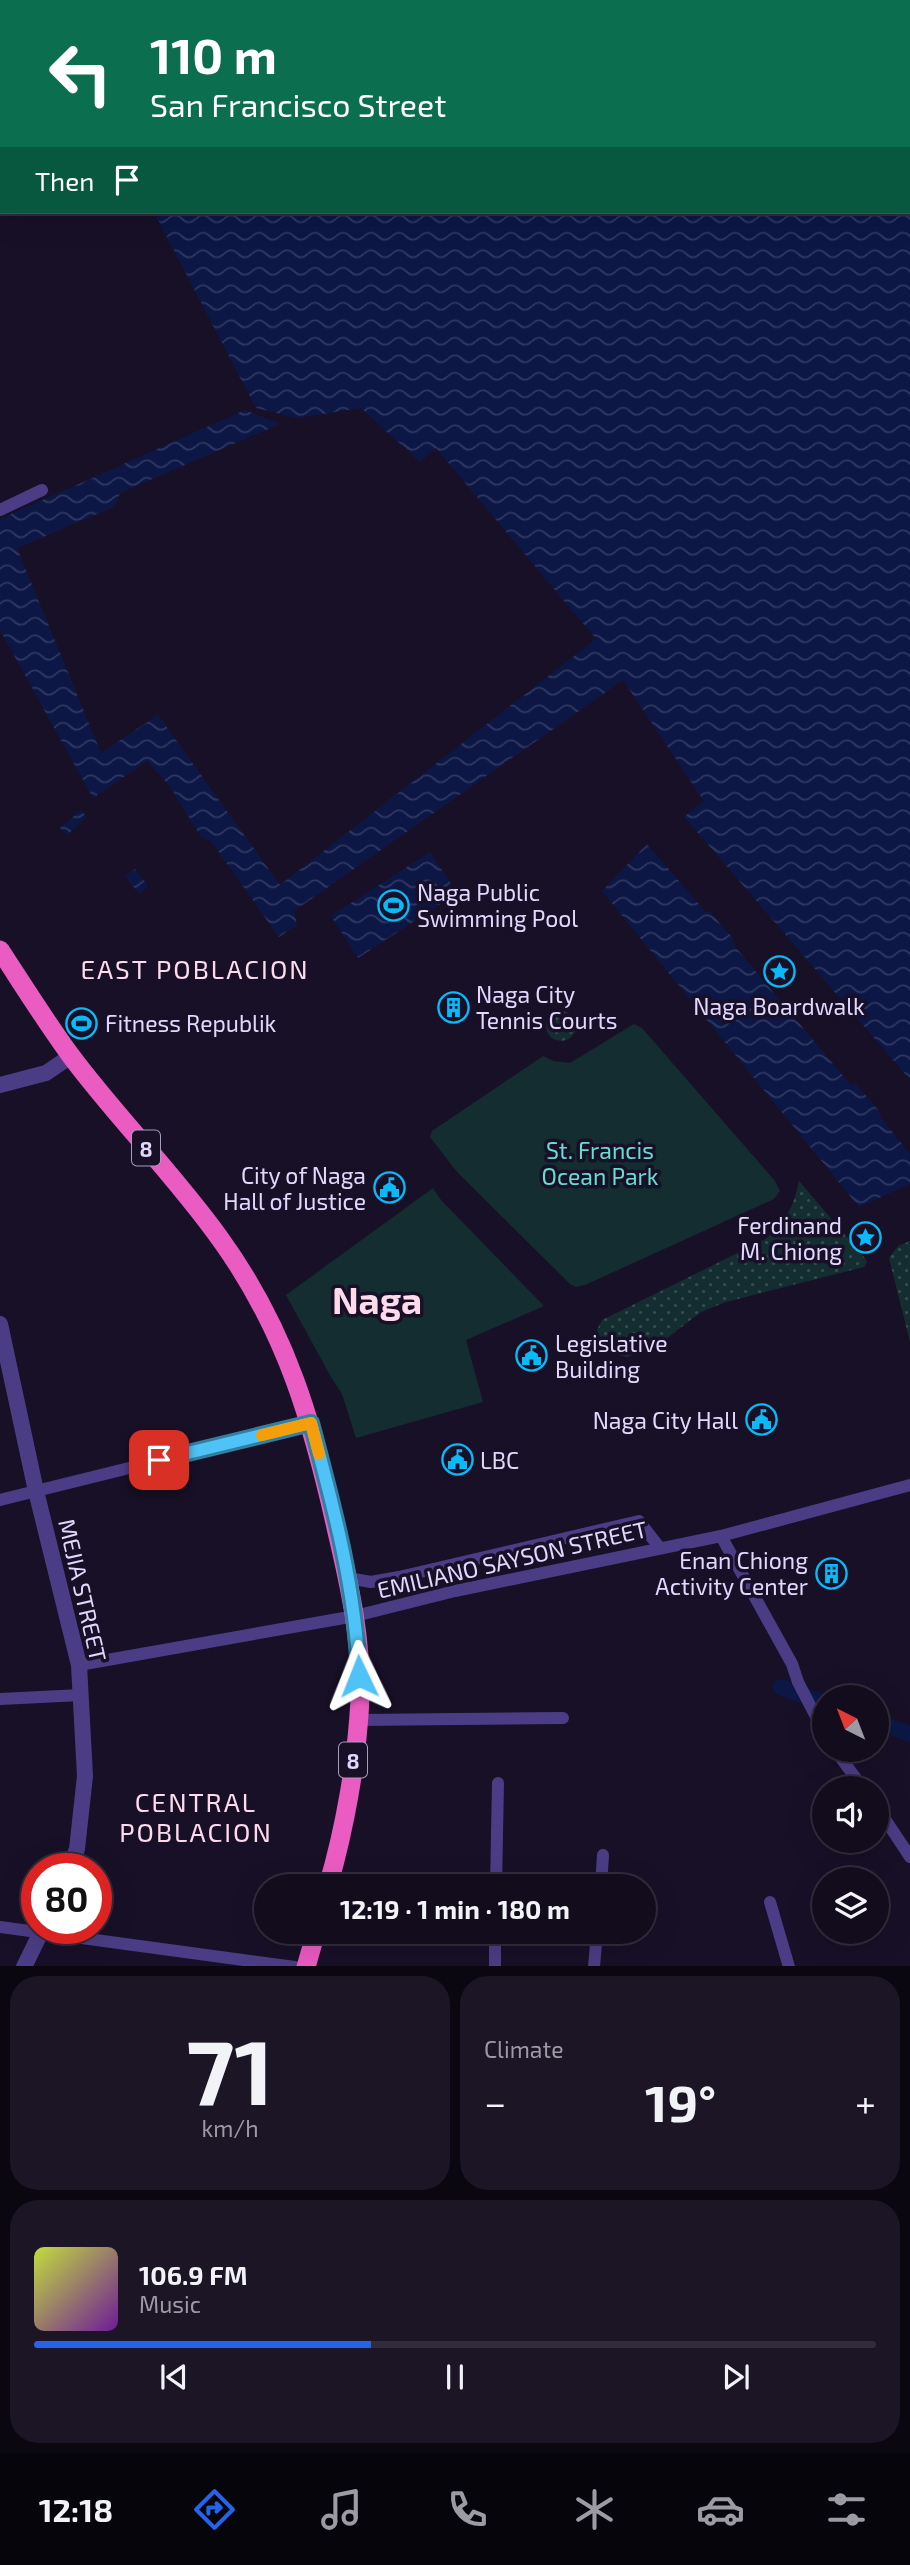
<!DOCTYPE html>
<html lang="en">
<head>
<meta charset="utf-8">
<style>
  :root { --surface:#120c1d; --page:#1b1526; --text:#f1f3f6; --muted:#9c9ba4; --line:#312c3b; --accent:#2563eb }
  body { margin:0; font-family:"Exo 2",sans-serif; background:var(--page); color:var(--text); height:100vh; display:flex; flex-direction:column; font-size:26px; white-space:nowrap }
  * { box-sizing:border-box; margin:0 }
  p { font-size:23px; color:var(--muted) }
  .icon { flex:none; width:38px; height:38px; fill:none; stroke:currentColor; stroke-width:2; stroke-linecap:round; stroke-linejoin:round }
  .map { position:relative; height:1966px; overflow:hidden }
  .details { display:flex; flex-direction:column; gap:10px; padding:10px; background:#0a0710; flex:1 }
  .details>* { flex:none }
  .hud { position:absolute; left:0px; top:0px; width:910px; height:214px; box-shadow:0 7px 28px #0002,0 0 0 2px var(--line); background:#0b6e4f; color:#fff; overflow:hidden }
  .needle { width:46px; rotate:318deg }
  .tools { position:absolute; left:812px; top:1685px; display:grid; gap:14px }
  .tools a { display:grid; place-items:center; width:77px; height:77px; border-radius:50%; background:var(--surface); box-shadow:0 7px 28px #0002,0 0 0 2px var(--line); font-size:35px }
  .speed { position:absolute; left:21px; top:1853px; display:flex; gap:14px; font-size:35px; font-weight:700; text-align:center }
  .speed>* { display:grid; place-content:center; width:91px; height:91px; border-radius:50%; background:var(--surface); box-shadow:0 7px 28px #0002,0 0 0 2px var(--line); line-height:1 }
  .speed .limit { border:10px solid #d22; background:#fff; color:#111 }
  .pin { position:absolute; display:grid; place-items:center; width:60px; height:60px; color:#fff; margin:-30px; border-radius:14px; box-shadow:0 4px 10px #0006 }
  .me { position:absolute; width:77px; margin:-38px; rotate:358deg; stroke-linejoin:round; filter:drop-shadow(0 0 5px #0008) }
  .turn { display:flex; align-items:center; gap:24px; height:147px; padding:0 35px; font-size:32px }
  .turn .icon { width:91px; height:91px; stroke-width:2.5 }
  .turn b { display:block; font-size:49px; line-height:60px }
  .then { display:flex; align-items:center; height:66px; padding:0 35px; background:#0003; gap:14px; font-size:26px }
  .big { font-size:52px; font-weight:700; line-height:1.1 }
  .details .card { flex:1; display:flex; flex-direction:column; justify-content:center; gap:10px; min-width:0; padding:0 24px; border-radius:28px; background:var(--page) }
  .details .dial { align-items:center; gap:0 }
  .dial b { font-size:91px; line-height:1 }
  .song { display:flex; align-items:center; gap:21px }
  .cover { width:84px; height:84px; border-radius:10px; background:linear-gradient(135deg,hsl(70 70% 55%),hsl(280 70% 35%)) }
  .played { height:7px; border-radius:4px; background:linear-gradient(90deg,var(--accent) 40%,var(--line) 40%) }
  .keys { display:flex; justify-content:space-around; direction:ltr }
  .heat { display:flex; justify-content:space-between; align-items:center; font-size:38px; direction:ltr }
  .details .tiles { flex:1; display:grid; gap:10px; grid-template-columns:1fr 1fr }
  .card:last-child { grid-column:span 2 }
  .trip { position:absolute; left:254px; top:1874px; width:402px; height:70px; border-radius:35px; background:var(--surface); box-shadow:0 7px 28px #0002,0 0 0 2px var(--line); font-weight:700; line-height:70px; text-align:center }
  .menu { display:flex; height:112px; justify-content:space-around; align-items:center; background:#07050c; color:var(--muted) }
  .menu .icon { width:49px; height:49px }
  .menu .active { color:var(--accent) }
  .menu b { font-size:32px; color:var(--text) }
  .map>svg:first-child { display:block }
  .grass { fill:url(#grass-dots) }
  .green { fill:#142d31 }
  .water { fill:url(#water-waves) }
  .pier { fill:#181027 }
  .lines { fill:none; stroke-linecap:round; stroke-linejoin:round }
  .canal { stroke:#0c1745; stroke-width:16 }
  .minor { stroke:#4b3d85; stroke-width:12 }
  .tertiary { stroke:#4b3d85; stroke-width:16 }
  .trunk { stroke:#ea5cc2; stroke-width:19 }
  .route-casing { stroke:#337fa1; stroke-width:18 }
  .route { stroke:#4fc3f7; stroke-width:12 }
  .slow { stroke:#f59e0b; stroke-width:12 }
  .labels { text-anchor:middle; dominant-baseline:central; stroke-width:7; stroke-linejoin:round; paint-order:stroke }
  .shield { fill:#181027; stroke:#a59cbe; stroke-width:2 }
  .shield-label { font-size:21px; font-weight:bold; fill:#e2d8fe }
  .poi-label { font-size:23px; fill:#e2d8fe; stroke:#181027; text-anchor:start }
  .park-label { font-size:23px; fill:#65ddd3; stroke:#181027 }
  .street-label { font-size:23px; fill:#e2d8fe; stroke:#181027 }
  .quarter-label { font-size:26px; letter-spacing:2px; fill:#fedaeb; stroke:#181027 }
  .town-label { font-size:37px; font-weight:bold; fill:#fedaeb; stroke:#181027 }
</style>
</head>
<body>
<div class="map">
<svg width="910" height="1967" viewBox="0 0 910 1967">
  <defs>
    <pattern id="grass-dots" width="8" height="8" patternUnits="userSpaceOnUse" patternTransform="scale(1.75)"><rect width="8" height="8" fill="#142d31"/><path d="M2 2h.1M6 6h.1" fill="none" stroke="#364b50" stroke-width="1.8" stroke-linecap="round"/></pattern>
    <pattern id="water-waves" width="16" height="10" patternUnits="userSpaceOnUse" patternTransform="scale(1.75)"><rect width="16" height="10" fill="#0c1745"/><path d="M0 5q4-4 8 0t8 0" fill="none" stroke="#2f3861"/></pattern>
  </defs>
  <rect width="100%" height="100%" fill="#181027"/>
  <!-- grass -->
  <g class="grass">
    <circle cx="561" cy="1026" r="15"/>
    <path d="M799 1181 864 1257 867 1262 864 1267 726 1302 701 1312 657 1346 627 1357 610 1353 601 1342 597 1330 602 1320 766 1239C787 1219 793 1209 799 1181Z"/>
    <path d="M910 1241V1342L889 1258 898 1246Z"/>
  </g>
  <!-- green -->
  <g class="green">
    <path d="M634 1024 642 1028 775 1181 780 1191 774 1199 585 1285 576 1287 570 1284 457 1172 430 1137 432 1131 543 1056 554 1061 570 1063Z"/>
    <path d="M433 1188 441 1200 544 1306 466 1340 483 1402 356 1438 342 1394 331 1377 286 1295Z"/>
  </g>
  <!-- water -->
  <g class="water">
    <path d="M134 0H910V1080L684 817 704 801 623 680 294 911 297 925 279 937 211 841 202 838 168 784 147 761 93 798 0 630V519L245 410 280 424 120 493 114 507 17 548 101 753 158 715 280 885 596 639 436 448 420 462 361 408 297 418 256 408 154 212H908V2Z"/>
    <path d="M81 810 87 817 67 835 60 828Z"/>
    <path d="M647 844 706 911 710 912 733 938V944L851 1085 856 1083 879 1111 880 1116 910 1154V1184L859 1207 602 891Z"/>
    <path d="M430 852 457 893 358 958 331 916Z"/>
    <path d="M135 869 148 886 139 894 125 876Z"/>
  </g>
  <!-- pier -->
  <g class="pier">
    <path d="M684 817 910 1080V1084L681 819Z"/>
    <path d="M650 841 708 908 713 909 735 935 736 943 852 1081H858L882 1108 883 1114 910 1149V1154L880 1116 879 1110 856 1084 851 1085 733 944V937L710 912H706L647 844Z"/>
  </g>
  <g class="lines">
    <!-- canal -->
    <g class="canal">
      <path d="M781 1687 824 1703"/>
      <path d="M877 1722 910 1734"/>
    </g>
    <!-- minor -->
    <g class="minor">
      <path d="M0 510 42 490"/>
      <path d="M0 1500 311 1423"/>
      <path d="M721 1536 792 1664 798 1682 824 1732"/>
      <path d="M348 1578 371 1582 399 1577 639 1521 659 1547"/>
      <path d="M79 1665 355 1616 455 1591 721 1536 910 1485"/>
      <path d="M0 1699 81 1695"/>
      <path d="M358 1720 563 1718"/>
      <path d="M835 1750 863 1788"/>
      <path d="M877 1807 910 1857"/>
      <path d="M496 1886 498 1783"/>
      <path d="M601 1886 603 1855"/>
      <path d="M770 1902 789 1967"/>
      <path d="M0 1927 295 1967"/>
      <path d="M495 1967V1932"/>
      <path d="M594 1967 597 1932"/>
    </g>
    <!-- tertiary -->
    <g class="tertiary">
      <path d="M0 1085 46 1073 71 1056"/>
      <path d="M0 1324 36 1491 79 1665 85 1776 77 1849 69 1869"/>
      <path d="M24 1967 43 1928"/>
    </g>
    <!-- trunk -->
    <g class="trunk">
      <path d="M0 950C23 985 46 1022 71 1056 118 1119 175 1175 221 1240 287 1332 313 1424 337 1532 350 1587 362 1642 360 1699 357 1760 345 1828 328 1886"/>
      <path d="M306 1967 316 1932"/>
    </g>
  </g>
  <g class="lines">
    <defs>
      <path id="route" d="M159 1460 311 1423C333 1505 356 1590 359 1676"/>
    </defs>
    <!-- route casing -->
    <use href="#route" class="route-casing"/>
    <!-- route -->
    <use href="#route" class="route"/>
    <!-- slow -->
    <path class="slow" d="M262 1435 311 1423 319 1454"/>
  </g>
  <!-- icons -->
  <defs>
    <symbol id="stadium-ring" viewBox="-11 -11 22 22"><circle r="9.5" fill="#181027" stroke="#09b9f8" stroke-width="1.5"/><path d="M0-5a6.5 5 0 1 0 0 10a6.5 5 0 1 0 0-10ZM-3.5-1.8h7v3.6h-7Z" fill="#09b9f8"/></symbol>
    <symbol id="sight-ring" viewBox="-11 -11 22 22"><circle r="9.5" fill="#181027" stroke="#09b9f8" stroke-width="1.5"/><path d="M0-6L1.8-2.2L6-1.7L2.9 1.2L3.7 5.4L0 3.3L-3.7 5.4L-2.9 1.2L-6-1.7L-1.8-2.2Z" fill="#09b9f8"/></symbol>
    <symbol id="building-ring" viewBox="-11 -11 22 22"><circle r="9.5" fill="#181027" stroke="#09b9f8" stroke-width="1.5"/><path d="M-4-6H4V6H1V3H-1V6H-4ZM-2.5-4.3h1.7v1.8h-1.7ZM.8-4.3h1.7v1.8H.8ZM-2.5-1h1.7V.8h-1.7ZM.8-1h1.7V.8H.8Z" fill="#09b9f8"/></symbol>
    <symbol id="civic-ring" viewBox="-11 -11 22 22"><circle r="9.5" fill="#181027" stroke="#09b9f8" stroke-width="1.5"/><path d="M-.6-6.5H3V-4.5H.6V-3L4-1V1h2V6H-6V1h2V-1L-.6-3ZM-1.2 2.5V6h2.4V2.5Z" fill="#09b9f8"/></symbol>
  </defs>
  <g fill-rule="evenodd">
    <use href="#stadium-ring" x="376" y="888" width="35" height="35"/>
    <use href="#sight-ring" x="762" y="954" width="35" height="35"/>
    <use href="#building-ring" x="436" y="990" width="35" height="35"/>
    <use href="#stadium-ring" x="64" y="1006" width="35" height="35"/>
    <use href="#civic-ring" x="372" y="1170" width="35" height="35"/>
    <use href="#sight-ring" x="848" y="1220" width="35" height="35"/>
    <use href="#civic-ring" x="514" y="1338" width="35" height="35"/>
    <use href="#civic-ring" x="744" y="1402" width="35" height="35"/>
    <use href="#civic-ring" x="440" y="1442" width="35" height="35"/>
    <use href="#building-ring" x="814" y="1556" width="35" height="35"/>
  </g>
  <g class="labels">
    <!-- shield labels -->
    <g class="shield">
      <rect x="132" y="1130.5" width="28" height="35" rx="5"/>
      <rect x="339" y="1742.5" width="28" height="35" rx="5"/>
    </g>
    <g class="shield-label">
      <text x="146" y="1148">8</text>
      <text x="353" y="1760">8</text>
    </g>
    <!-- poi labels -->
    <g class="poi-label">
      <text x="417" y="892">Naga Public<tspan x="417" dy="26">Swimming Pool</tspan></text>
      <text x="476" y="994">Naga City<tspan x="476" dy="26">Tennis Courts</tspan></text>
      <text x="779" y="1006" text-anchor="middle">Naga Boardwalk</text>
      <text x="105" y="1023">Fitness Republik</text>
      <text x="366" y="1175" text-anchor="end">City of Naga<tspan x="366" dy="26">Hall of Justice</tspan></text>
      <text x="842" y="1225" text-anchor="end">Ferdinand<tspan x="842" dy="26">M. Chiong</tspan></text>
      <text x="555" y="1343">Legislative<tspan x="555" dy="26">Building</tspan></text>
      <text x="738" y="1420" text-anchor="end">Naga City Hall</text>
      <text x="480" y="1460">LBC</text>
      <text x="808" y="1560" text-anchor="end">Enan Chiong<tspan x="808" dy="26">Activity Center</tspan></text>
    </g>
    <!-- park labels -->
    <g class="park-label">
      <text x="600" y="1150">St. Francis<tspan x="600" dy="26">Ocean Park</tspan></text>
    </g>
    <!-- street labels -->
    <g class="street-label">
      <text transform="translate(512 1559) rotate(-13)">EMILIANO SAYSON STREET</text>
      <text transform="translate(83 1590) rotate(77)">MEJIA STREET</text>
    </g>
    <!-- quarter labels -->
    <g class="quarter-label">
      <text x="195" y="968">EAST POBLACION</text>
      <text x="196" y="1801">CENTRAL<tspan x="196" dy="30">POBLACION</tspan></text>
    </g>
    <!-- town labels -->
    <g class="town-label">
      <text x="377" y="1299">Naga</text>
    </g>
  </g>
</svg>
<div class="tools">
<a><svg class="needle" viewBox="-14 -14 28 28"><path d="M0-13l5 13h-10z" fill="#e53935"/><path d="M0 13l5-13h-10z" fill="#9c9ba4"/></svg></a>
<a><svg class="icon" aria-label="sound" viewBox="0 0 24 24"><path d="M4 9h4l5-4v14l-5-4H4zM17 9q2 3 0 6"/></svg></a>
<a><svg class="icon" aria-label="layers" viewBox="0 0 24 24"><path d="M12 4l9 5-9 5-9-5zM3 14l9 5 9-5"/></svg></a>
</div>
<div class="speed"><div class="limit">80</div></div>
<div class="pin" style="left:159px;top:1460px;background:#d93025"><svg class="icon" aria-label="arrive" viewBox="0 0 24 24"><path d="M6 21V4h12l-3 4 3 4H6"/></svg></div>
<svg class="me" style="left:359px;top:1676px" viewBox="-20 -20 40 40"><path d="M0-17L14 15 0 8-14 15z" fill="#4fc3f7" stroke="#fff" stroke-width="4"/></svg>
<div class="trip">12:19 · 1 min · 180 m</div>
<div class="hud">
<div class="turn"><svg class="icon" aria-label="left" viewBox="0 0 24 24"><path d="M17 20v-9H6M10 6l-5 5 5 5"/></svg><div><b>110 m</b>San Francisco Street</div></div>
<div class="then">Then<svg class="icon" aria-label="arrive" viewBox="0 0 24 24"><path d="M6 21V4h12l-3 4 3 4H6"/></svg></div>
</div>
</div>
<section class="details">
<div class="tiles">
<div class="card dial"><b>71</b><p>km/h</p></div>
<div class="card"><p>Climate</p>
<div class="heat"><a>−</a><b class="big">19°</b><a>+</a></div>
</div>
<div class="card">
<div class="song"><i class="cover"></i><div><b>106.9 FM</b><p>Music</p></div></div>
<div class="played"></div>
<div class="keys"><svg class="icon" aria-label="previous" viewBox="0 0 24 24"><path d="M18 5L8 12l10 7zM5 5v14"/></svg><svg class="icon" aria-label="pause" viewBox="0 0 24 24"><path d="M8 5v14M16 5v14"/></svg><svg class="icon" aria-label="next" viewBox="0 0 24 24"><path d="M6 5l10 7-10 7zM19 5v14"/></svg></div>
</div>
</div>
</section>
<nav class="menu">
<b>12:18</b>
<svg class="icon active" aria-label="directions" viewBox="0 0 24 24"><path d="M12 3l9 9-9 9-9-9zM9 14v-3h6M13 9l2 2-2 2"/></svg>
<svg class="icon" aria-label="music" viewBox="0 0 24 24"><path d="M9 18V5l10-2v13"/><circle cx="6" cy="18" r="3"/><circle cx="16" cy="16" r="3"/></svg>
<svg class="icon" aria-label="phone" viewBox="0 0 24 24"><path d="M5 4h4l2 5-3 2q2 4 5 5l2-3 5 2v4C11 20 4 13 5 4z"/></svg>
<svg class="icon" aria-label="climate" viewBox="0 0 24 24"><path d="M12 3v18M4 7l16 10M4 17L20 7"/></svg>
<svg class="icon" aria-label="car" viewBox="0 0 24 24"><path d="M5 17H2v-5l4-1 3-4h7l3 4 3 1v5h-3M9 17h6M6 11h13"/><circle cx="7" cy="17" r="2"/><circle cx="17" cy="17" r="2"/></svg>
<svg class="icon" aria-label="filters" viewBox="0 0 24 24"><path d="M4 7h16M4 17h16"/><circle cx="9" cy="7" r="2"/><circle cx="15" cy="17" r="2"/></svg>
</nav>
</body>
</html>
